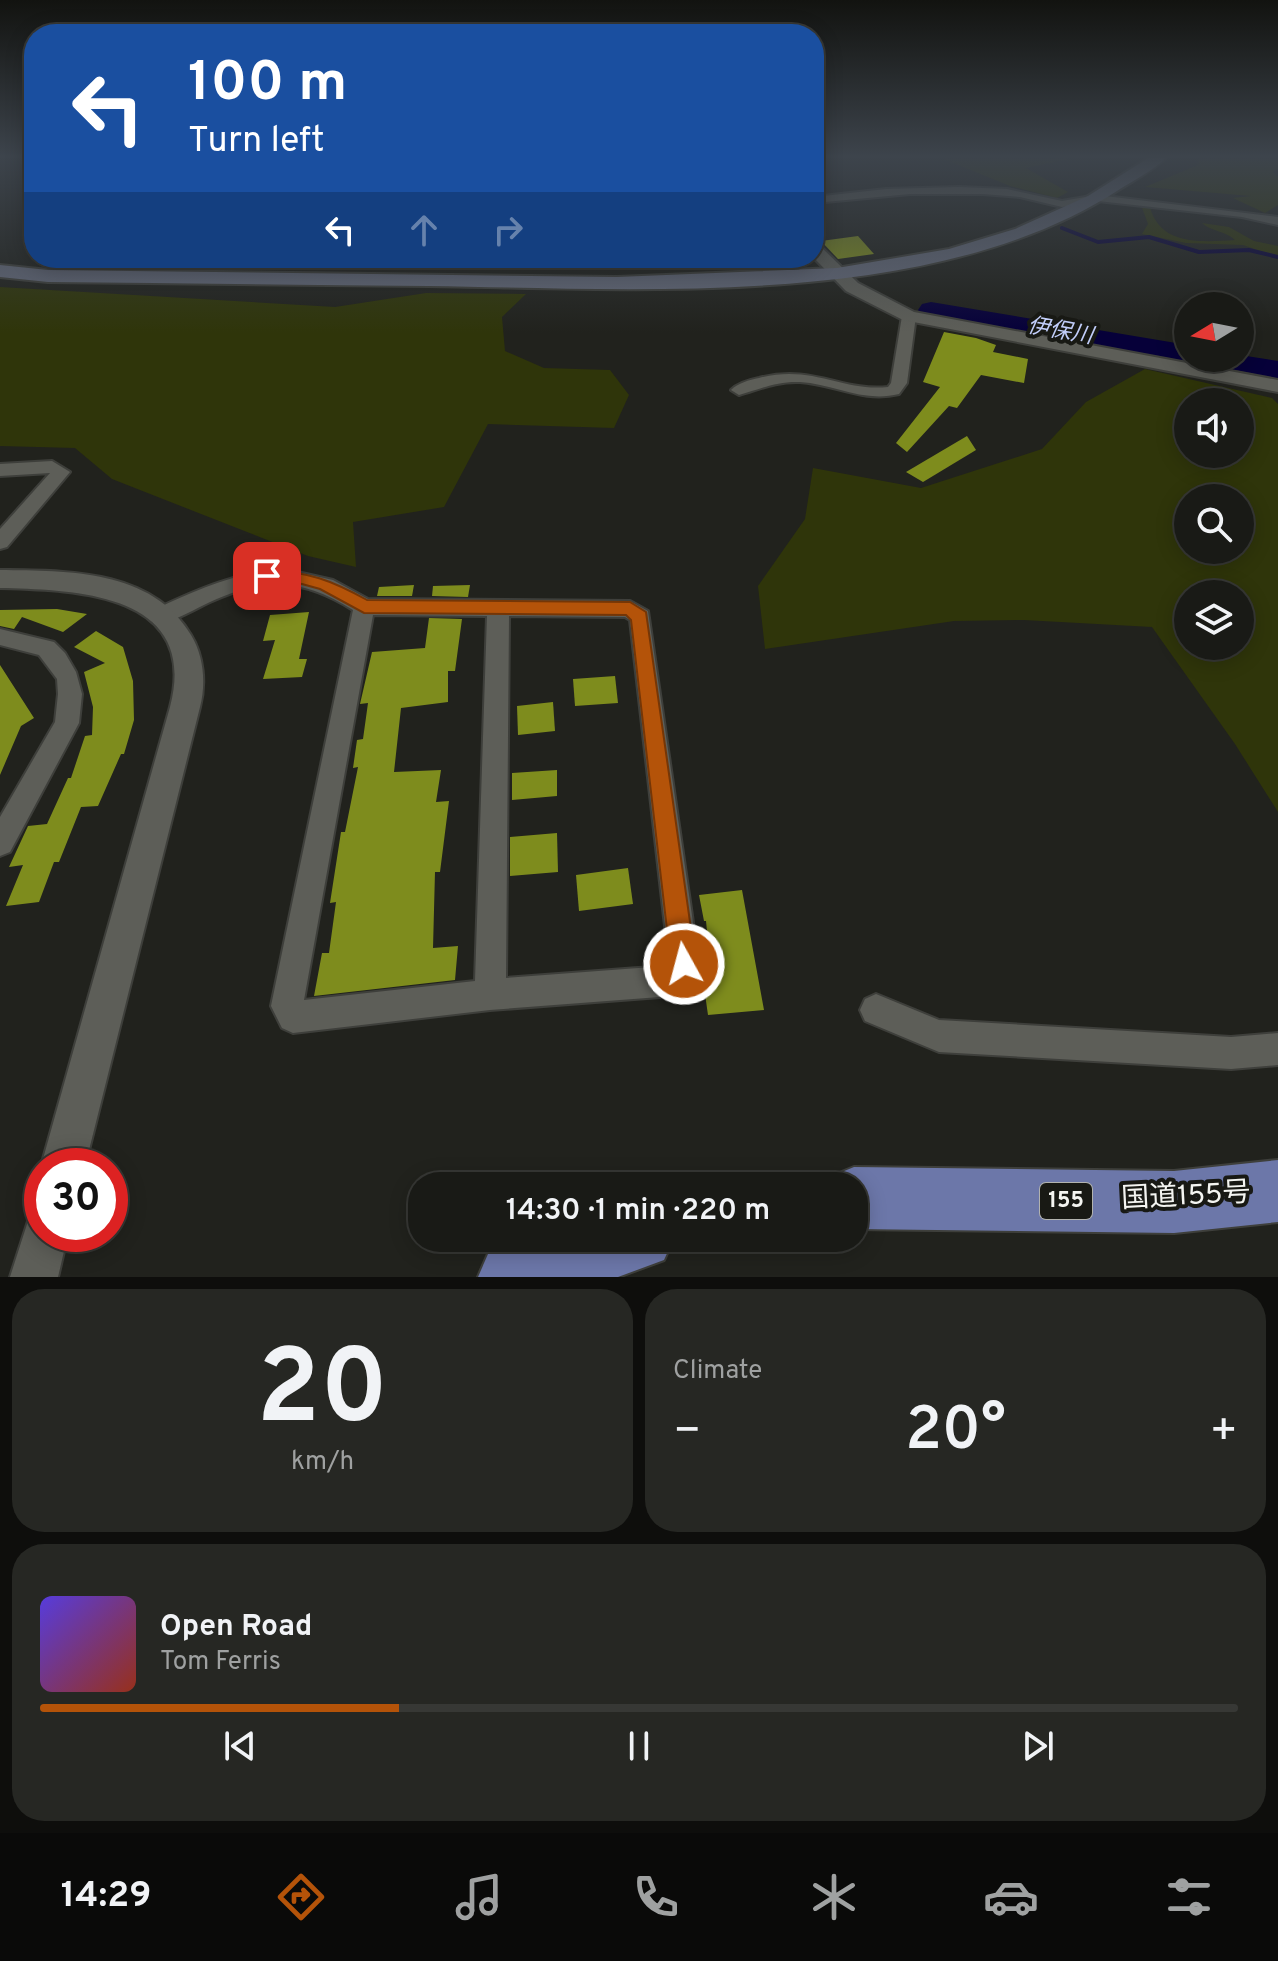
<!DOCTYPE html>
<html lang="en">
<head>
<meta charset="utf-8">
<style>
  :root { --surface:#191a16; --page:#262723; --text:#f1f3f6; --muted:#9fa1a1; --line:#373835; --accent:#b45309 }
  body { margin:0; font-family:Overpass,"Noto Sans JP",sans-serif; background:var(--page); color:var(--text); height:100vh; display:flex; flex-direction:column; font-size:30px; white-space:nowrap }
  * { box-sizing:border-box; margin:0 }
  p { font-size:26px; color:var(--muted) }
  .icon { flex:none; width:44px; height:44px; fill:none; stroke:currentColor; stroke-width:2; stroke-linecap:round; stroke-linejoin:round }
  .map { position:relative; height:1277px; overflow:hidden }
  .sheet { display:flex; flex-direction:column; gap:12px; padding:12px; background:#0e0e0c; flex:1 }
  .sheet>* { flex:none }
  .top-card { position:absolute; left:24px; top:24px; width:800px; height:244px; border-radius:32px; box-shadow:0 4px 20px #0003,0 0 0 2px var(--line); background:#1a4fa0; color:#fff; overflow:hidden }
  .needle { width:52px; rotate:260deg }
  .buttons { position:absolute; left:1174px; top:292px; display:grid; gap:16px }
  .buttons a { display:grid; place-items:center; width:80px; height:80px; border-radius:50%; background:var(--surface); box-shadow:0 4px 20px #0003,0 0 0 2px var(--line); font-size:40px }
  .speed { position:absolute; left:24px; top:1148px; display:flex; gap:16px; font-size:40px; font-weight:700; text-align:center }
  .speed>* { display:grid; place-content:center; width:104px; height:104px; border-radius:50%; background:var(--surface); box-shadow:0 4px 20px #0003,0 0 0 2px var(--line); line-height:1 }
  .speed .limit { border:12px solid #d22; background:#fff; color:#111 }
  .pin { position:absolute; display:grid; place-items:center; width:68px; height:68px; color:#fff; margin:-34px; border-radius:16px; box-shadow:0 4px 12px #0006 }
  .me { position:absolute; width:88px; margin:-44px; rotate:353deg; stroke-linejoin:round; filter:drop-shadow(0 0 6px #0008) }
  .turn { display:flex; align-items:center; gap:28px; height:168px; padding:0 32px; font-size:36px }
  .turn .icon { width:104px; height:104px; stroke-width:2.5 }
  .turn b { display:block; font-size:56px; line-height:68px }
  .lanes { display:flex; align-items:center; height:76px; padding:0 32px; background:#0003; justify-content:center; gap:40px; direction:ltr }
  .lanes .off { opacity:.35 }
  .big { font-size:60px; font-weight:600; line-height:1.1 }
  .sheet .card { flex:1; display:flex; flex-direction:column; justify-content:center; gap:12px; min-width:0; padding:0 28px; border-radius:32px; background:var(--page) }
  .sheet .dial { align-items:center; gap:0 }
  .dial b { font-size:104px; line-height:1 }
  .song { display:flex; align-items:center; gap:24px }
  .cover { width:96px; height:96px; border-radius:12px; background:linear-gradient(135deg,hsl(250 70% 55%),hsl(10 70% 35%)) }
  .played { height:8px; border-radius:4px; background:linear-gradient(90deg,var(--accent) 30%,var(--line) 30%) }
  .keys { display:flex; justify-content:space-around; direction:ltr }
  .heat { display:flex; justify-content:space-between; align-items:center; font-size:44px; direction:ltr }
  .sheet .tiles { flex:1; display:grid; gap:12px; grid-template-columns:1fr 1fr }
  .card:last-child { grid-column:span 2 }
  .trip { position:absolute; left:408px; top:1172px; width:460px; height:80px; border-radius:32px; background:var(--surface); box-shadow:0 4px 20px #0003,0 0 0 2px var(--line); font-weight:600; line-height:80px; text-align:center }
  .tabs { display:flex; height:128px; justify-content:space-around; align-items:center; background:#0a0a09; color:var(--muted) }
  .tabs .icon { width:56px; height:56px }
  .tabs .current { color:var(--accent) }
  .tabs b { font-size:36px; color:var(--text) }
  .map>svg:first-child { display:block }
  .green { fill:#2f350a; fill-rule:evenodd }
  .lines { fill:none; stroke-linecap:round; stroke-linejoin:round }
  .stream { stroke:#060039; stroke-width:4 }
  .river { fill:#060039; fill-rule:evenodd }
  .building { fill:#7e8c1d }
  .minor-casing { stroke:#3e3f3b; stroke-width:4 }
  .tertiary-casing { stroke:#3e3f3b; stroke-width:4 }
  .secondary-casing { stroke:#3e3f3b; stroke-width:4 }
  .trunk-casing { stroke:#3e3f3b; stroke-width:4 }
  .minor { fill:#5d5e58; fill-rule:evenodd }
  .tertiary { fill:#5d5e58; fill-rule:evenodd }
  .secondary { fill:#626776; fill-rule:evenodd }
  .trunk { fill:#6c77a9; fill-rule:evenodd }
  .route { fill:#b45309; stroke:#753606; stroke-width:2 }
  .labels { text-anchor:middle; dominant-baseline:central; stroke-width:8; stroke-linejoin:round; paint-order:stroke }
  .far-water-label { font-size:22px; font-style:italic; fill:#c2cefa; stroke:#181914 }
  .shield { fill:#181914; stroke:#b2b3af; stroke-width:2 }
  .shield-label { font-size:22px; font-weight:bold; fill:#f4f5f1 }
  .near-street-label { font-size:28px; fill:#f4f5f1; stroke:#181914 }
</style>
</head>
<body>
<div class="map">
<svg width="1278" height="1277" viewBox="0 0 1278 1277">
  <rect width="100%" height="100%" fill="#21221d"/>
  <!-- green -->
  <g class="green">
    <path d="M934 155H1075L1073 158 1026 168 1068 192 1057 198 1010 186Z"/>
    <path d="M1200 155H1278V168L1273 172 1278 177V205L1265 213 1233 198 1251 196 1145 187 1198 165Z"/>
    <path d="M1141 205 1150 207C1160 246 1202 242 1235 240 1226 231 1210 231 1202 223L1229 227 1254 241 1278 246V257L1243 245 1186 243 1142 234 1148 224Z"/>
    <path d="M0 287 335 307 426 293 526 294 502 317 505 351 544 368 610 370 629 395 614 428 488 424 444 507 353 522 356 567 308 556 112 479 75 448 0 446Z"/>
    <path d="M1145 369 1272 398 1278 404V812L1235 744 1152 627 1024 620 954 621 765 649 758 586 805 519 813 468 921 488 1042 449 1086 402ZM1240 402V454H1188V402ZM1240 498V550H1188V498ZM1240 594V646H1188V594Z"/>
  </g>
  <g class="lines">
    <!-- stream -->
    <path class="stream" d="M1062 228 1098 242 1149 237 1199 252 1249 250 1278 257"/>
    <!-- river -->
    <path class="river" d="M931 302 1188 345V358H1240V355L1278 361V379C1264 376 1194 361 1188 363L922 316 918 310 922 304Z"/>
  </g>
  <!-- building -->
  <g class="building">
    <path d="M858 236 874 254 838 259 821 241Z"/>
    <path d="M944 332 976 338 996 345 993 352 1028 359 1024 383 981 375 957 408 949 406 907 452 896 443 940 387 923 382Z"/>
    <path d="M967 436 976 450 923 482 906 472Z"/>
    <path d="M414 585 412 596H377L379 587Z"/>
    <path d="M470 585 468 597 432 596 433 586Z"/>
    <path d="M57 609 87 614 63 632 22 617 14 629 0 626V610Z"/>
    <path d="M309 612 299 659H307L302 677 263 679 275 640 263 641 270 615Z"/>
    <path d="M429 618 462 619 455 671H448V702L401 708 394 772 441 770 436 802 449 801 440 872H435L433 948 458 946 455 980 314 996 322 953H329L336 902 330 903 341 832H345L358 767 353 768 357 740 363 739 368 703 360 704 372 652 425 648Z"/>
    <path d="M96 631 123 647 133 681 134 720 124 754H121L98 806 81 807 59 862H54L39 902 6 906 23 865 9 867 28 826 47 824 68 778H71L85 736 92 735 93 707 84 672 105 663 74 647Z"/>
    <path d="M0 665 34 718 21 726 0 775Z"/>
    <path d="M615 676 618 703 575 706 573 679Z"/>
    <path d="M553 702 555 731 518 735 517 706Z"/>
    <path d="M557 770V796L512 800V773Z"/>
    <path d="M557 833 558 872 510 876V837Z"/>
    <path d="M628 868 633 904 579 911 576 875Z"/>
    <path d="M742 890 764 1010 708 1015 702 973H711L706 921H704L699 895Z"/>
  </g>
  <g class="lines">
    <defs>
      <g id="minor">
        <path d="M959 187 1007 189 1062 201 1097 195 1278 217V225L1242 217 1098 201 1062 207 1020 197 983 194H910L814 203V197L886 189Z"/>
        <path d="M909 312 916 316 907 383 899 394C863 403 834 384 800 382 777 381 760 389 739 395L731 390C738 383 749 380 759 378 813 364 842 392 888 387L891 383 902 316Z"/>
        <path d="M52 461 70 472 7 547 0 549V529L50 473 0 476V464Z"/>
        <path d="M284 569 333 580 368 599 630 601 648 611 699 964 684 992 673 996 490 1010 293 1033 282 1028 271 1006 353 610C302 578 265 577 210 602 195 609 180 618 164 623L156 621 153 615 156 609C198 589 238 572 284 569ZM373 615 487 616 475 981 304 1000ZM509 616 625 617 630 620 669 961 665 966 506 978Z"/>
        <path d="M0 629 54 642 65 653 76 672 82 694 79 723 10 852 0 856V817L55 722 58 694 57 679 39 655 0 645Z"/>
        <path d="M876 994 939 1020 1231 1037 1278 1033V1065L1231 1069 939 1052 865 1021 860 1010 865 999Z"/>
      </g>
      <g id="tertiary">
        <path d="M814 244 820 246 858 283 914 312 1278 380V392L903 320 846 291 814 258Z"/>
        <path d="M0 570C68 571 152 569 191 635 204 656 206 684 200 707L85 1166H42V1169L41 1166 170 707C200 593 77 590 0 588Z"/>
        <path d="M42 1212V1234H68L58 1277H10L29 1218Z"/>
      </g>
      <path id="secondary" d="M1153 155H1169C1156 169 1136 179 1120 189 936 310 642 289 429 286 302 285 175 283 48 282L0 277V265L48 270 617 277 837 268 949 249 1015 229 1088 196Z"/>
      <g id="trunk">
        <path d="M1278 1160V1222L1174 1233 854 1229V1186H828L832 1176 854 1167 1174 1171Z"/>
        <path d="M533 1238H674L664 1260 618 1277H478L488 1254Z"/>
      </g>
    </defs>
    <!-- minor casing -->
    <use href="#minor" class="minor-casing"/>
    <!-- tertiary casing -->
    <use href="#tertiary" class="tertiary-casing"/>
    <!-- secondary casing -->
    <use href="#secondary" class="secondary-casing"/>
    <!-- trunk casing -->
    <use href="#trunk" class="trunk-casing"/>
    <!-- minor -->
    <use href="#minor" class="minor"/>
    <!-- tertiary -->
    <use href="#tertiary" class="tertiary"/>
    <!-- secondary -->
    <use href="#secondary" class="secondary"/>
    <!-- trunk -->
    <use href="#trunk" class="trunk"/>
  </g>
  <!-- sky -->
  <linearGradient id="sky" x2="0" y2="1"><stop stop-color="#121310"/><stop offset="0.47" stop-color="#3d444c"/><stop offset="1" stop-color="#3d444c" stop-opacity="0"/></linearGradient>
  <rect width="1278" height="333" fill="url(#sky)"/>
  <!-- route -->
  <path class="route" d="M267 570C309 572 331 580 367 600L630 602 646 612 696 964 692 973 684 976 675 973 671 964 631 620 626 615 364 613 320 589 302 584 261 580 259 576Z"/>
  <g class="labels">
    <!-- far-water labels -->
    <g class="far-water-label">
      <text transform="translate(1060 332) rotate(10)">伊保川</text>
    </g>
    <!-- shield labels -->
    <rect class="shield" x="1040" y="1183" width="52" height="36" rx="6"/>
    <g class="shield-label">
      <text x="1066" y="1201">155</text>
    </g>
    <!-- near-street labels -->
    <g class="near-street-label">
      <text transform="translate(1186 1197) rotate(-3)">国道155号</text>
    </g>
  </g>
</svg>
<div class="buttons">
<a><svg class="needle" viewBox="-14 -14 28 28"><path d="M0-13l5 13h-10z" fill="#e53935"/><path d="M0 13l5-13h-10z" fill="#9fa1a1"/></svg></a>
<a><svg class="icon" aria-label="sound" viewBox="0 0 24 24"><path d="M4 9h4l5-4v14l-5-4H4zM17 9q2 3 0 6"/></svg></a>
<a><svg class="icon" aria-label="search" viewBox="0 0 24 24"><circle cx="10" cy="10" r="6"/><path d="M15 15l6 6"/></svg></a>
<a><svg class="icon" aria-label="layers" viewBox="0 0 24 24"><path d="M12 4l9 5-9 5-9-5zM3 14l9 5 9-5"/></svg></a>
</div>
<div class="speed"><div class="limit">30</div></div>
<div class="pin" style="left:267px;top:576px;background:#d93025"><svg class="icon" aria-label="arrive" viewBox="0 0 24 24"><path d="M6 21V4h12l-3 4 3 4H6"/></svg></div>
<svg class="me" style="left:684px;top:964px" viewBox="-20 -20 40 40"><circle r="17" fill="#b45309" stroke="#fff" stroke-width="3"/><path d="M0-11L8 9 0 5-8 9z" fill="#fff"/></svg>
<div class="trip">14:30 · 1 min · 220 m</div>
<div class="top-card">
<div class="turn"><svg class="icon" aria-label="left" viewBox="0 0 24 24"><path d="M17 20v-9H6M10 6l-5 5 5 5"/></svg><div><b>100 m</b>Turn left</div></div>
<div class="lanes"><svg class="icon" aria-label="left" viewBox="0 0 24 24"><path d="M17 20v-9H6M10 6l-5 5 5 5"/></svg><svg class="icon off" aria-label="ahead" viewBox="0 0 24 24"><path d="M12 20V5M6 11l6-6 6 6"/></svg><svg class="icon off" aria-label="right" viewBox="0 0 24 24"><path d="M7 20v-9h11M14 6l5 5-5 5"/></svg></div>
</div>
</div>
<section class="sheet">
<div class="tiles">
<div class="card dial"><b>20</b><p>km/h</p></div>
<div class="card"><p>Climate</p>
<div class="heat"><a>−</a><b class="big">20°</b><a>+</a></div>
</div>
<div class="card">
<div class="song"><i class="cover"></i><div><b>Open Road</b><p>Tom Ferris</p></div></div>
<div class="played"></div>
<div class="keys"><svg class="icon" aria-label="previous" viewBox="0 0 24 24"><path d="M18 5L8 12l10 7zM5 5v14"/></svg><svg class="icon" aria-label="pause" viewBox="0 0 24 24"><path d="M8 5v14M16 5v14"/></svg><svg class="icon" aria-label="next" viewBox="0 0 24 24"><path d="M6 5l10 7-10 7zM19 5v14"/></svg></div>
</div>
</div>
</section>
<nav class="tabs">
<b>14:29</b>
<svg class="icon current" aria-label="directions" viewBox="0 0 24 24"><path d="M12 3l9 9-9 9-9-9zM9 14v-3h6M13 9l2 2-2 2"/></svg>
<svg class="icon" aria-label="music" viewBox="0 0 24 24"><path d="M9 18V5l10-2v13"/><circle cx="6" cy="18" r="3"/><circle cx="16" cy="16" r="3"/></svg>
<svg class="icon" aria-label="phone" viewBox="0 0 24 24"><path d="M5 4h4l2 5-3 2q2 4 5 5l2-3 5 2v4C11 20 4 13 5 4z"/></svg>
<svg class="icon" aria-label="climate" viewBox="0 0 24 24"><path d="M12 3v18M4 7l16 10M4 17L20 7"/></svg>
<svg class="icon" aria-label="car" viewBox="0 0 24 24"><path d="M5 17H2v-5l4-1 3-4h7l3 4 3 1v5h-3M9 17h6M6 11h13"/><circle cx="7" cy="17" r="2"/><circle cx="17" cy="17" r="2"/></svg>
<svg class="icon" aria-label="filters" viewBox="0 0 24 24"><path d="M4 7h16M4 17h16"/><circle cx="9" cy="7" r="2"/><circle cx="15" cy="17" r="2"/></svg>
</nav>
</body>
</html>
